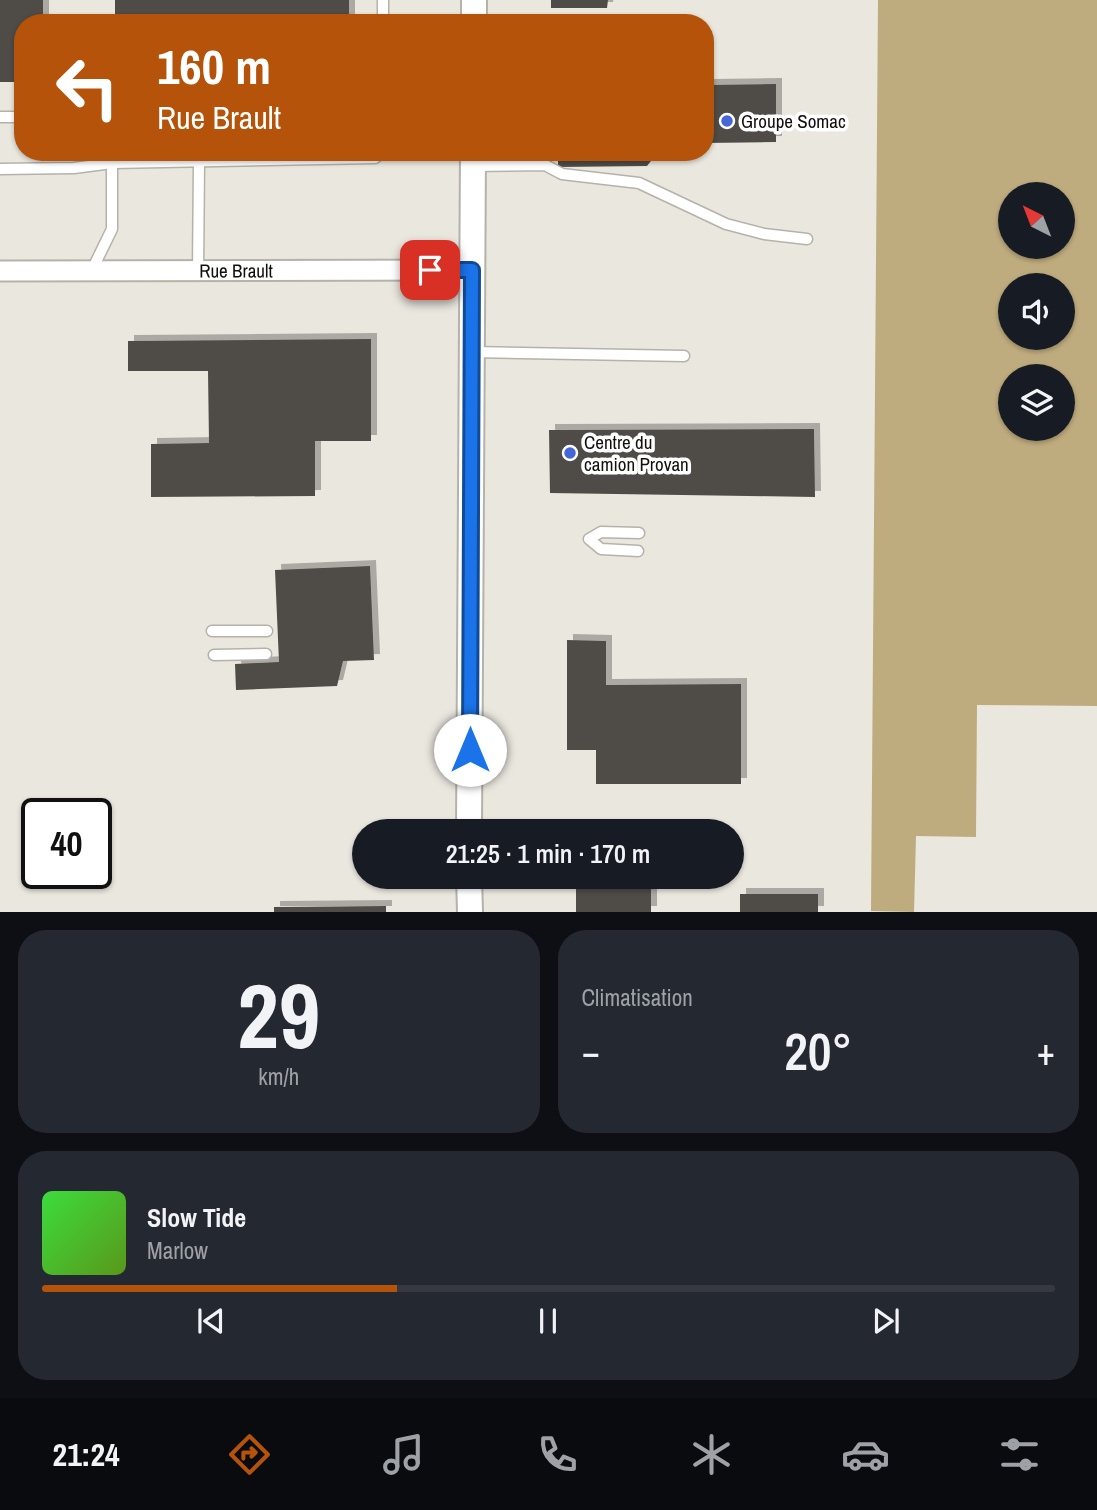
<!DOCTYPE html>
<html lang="fr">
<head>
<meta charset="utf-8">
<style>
  :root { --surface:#171b24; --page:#242831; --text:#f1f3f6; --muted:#9ea1a6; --line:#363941; --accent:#b45309 }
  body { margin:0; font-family:"Archivo Narrow",sans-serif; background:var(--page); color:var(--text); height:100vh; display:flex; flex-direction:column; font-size:26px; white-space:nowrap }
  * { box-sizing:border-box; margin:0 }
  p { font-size:23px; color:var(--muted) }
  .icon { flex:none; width:38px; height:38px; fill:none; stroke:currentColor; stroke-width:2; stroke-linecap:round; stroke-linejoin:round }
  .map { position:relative; height:912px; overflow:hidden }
  .details { display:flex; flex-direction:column; gap:18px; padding:18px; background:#0d0f14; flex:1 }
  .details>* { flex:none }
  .banner { position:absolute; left:14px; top:14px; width:700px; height:147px; border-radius:28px; box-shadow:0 2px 5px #0004; background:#b45309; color:#fff; overflow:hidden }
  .needle { width:46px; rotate:318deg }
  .tools { position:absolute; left:998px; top:182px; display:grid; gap:14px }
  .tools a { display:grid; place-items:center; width:77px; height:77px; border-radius:50%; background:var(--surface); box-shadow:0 2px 5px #0004; font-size:35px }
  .speed { position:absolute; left:21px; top:798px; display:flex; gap:14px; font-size:35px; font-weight:700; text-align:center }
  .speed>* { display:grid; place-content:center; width:91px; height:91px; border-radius:50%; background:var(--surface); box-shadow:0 2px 5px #0004; line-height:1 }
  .speed .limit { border:4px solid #111; border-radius:10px; background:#fff; color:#111 }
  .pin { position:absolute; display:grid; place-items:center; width:60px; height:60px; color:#fff; margin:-30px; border-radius:14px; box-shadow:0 4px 10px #0006 }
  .me { position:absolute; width:77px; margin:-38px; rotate:0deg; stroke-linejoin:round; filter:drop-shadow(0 0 5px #0008) }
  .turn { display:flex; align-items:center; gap:24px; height:147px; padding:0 28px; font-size:32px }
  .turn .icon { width:91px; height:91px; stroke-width:2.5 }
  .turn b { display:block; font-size:49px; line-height:60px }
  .big { font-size:52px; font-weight:600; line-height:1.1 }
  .details .widget { flex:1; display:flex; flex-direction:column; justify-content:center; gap:10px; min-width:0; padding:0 24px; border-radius:28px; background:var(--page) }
  .details .dial { align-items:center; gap:0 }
  .dial b { font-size:91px; line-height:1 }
  .song { display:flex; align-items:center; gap:21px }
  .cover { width:84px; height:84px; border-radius:10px; background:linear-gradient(135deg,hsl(120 70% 55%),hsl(90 70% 35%)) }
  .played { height:7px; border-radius:4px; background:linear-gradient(90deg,var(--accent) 35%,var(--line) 35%) }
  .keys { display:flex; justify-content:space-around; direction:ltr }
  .heat { display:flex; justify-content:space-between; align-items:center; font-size:38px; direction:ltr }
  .details .tiles { flex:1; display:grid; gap:18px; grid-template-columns:1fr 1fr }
  .widget:last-child { grid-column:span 2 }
  .trip { position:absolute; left:352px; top:819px; width:392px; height:70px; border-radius:35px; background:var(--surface); box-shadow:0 2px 5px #0004; font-weight:600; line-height:70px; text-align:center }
  .dock { display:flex; height:112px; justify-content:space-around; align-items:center; background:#090b0e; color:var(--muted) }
  .dock .icon { width:49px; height:49px }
  .dock .selected { color:var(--accent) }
  .dock b { font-size:32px; color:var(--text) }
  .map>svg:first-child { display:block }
  .forest { fill:#bfac7e; fill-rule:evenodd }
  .building { fill:#4f4c46; filter:url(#shadow) }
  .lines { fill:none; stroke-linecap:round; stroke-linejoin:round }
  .service-casing { stroke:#b5b2aa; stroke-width:13 }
  .minor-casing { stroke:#b5b2aa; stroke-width:23 }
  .tertiary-casing { stroke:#b5b2aa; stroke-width:28 }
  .service { stroke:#fff; stroke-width:10 }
  .minor { stroke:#fff; stroke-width:19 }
  .tertiary { stroke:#fff; stroke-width:24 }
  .route-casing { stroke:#114b97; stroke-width:18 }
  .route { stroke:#1a73e8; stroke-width:12 }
  .poi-dot { fill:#4466d9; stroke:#fff; stroke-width:2.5 }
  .labels { text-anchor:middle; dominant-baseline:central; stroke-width:7; stroke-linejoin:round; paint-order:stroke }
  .poi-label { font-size:19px; fill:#12100e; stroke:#fff; text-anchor:start }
  .street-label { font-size:19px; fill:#12100e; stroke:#fff }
</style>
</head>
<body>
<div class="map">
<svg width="1097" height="912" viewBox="0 0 1097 912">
  <defs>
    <filter id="shadow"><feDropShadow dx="6" dy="-6" stdDeviation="0" flood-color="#0004"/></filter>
  </defs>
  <rect width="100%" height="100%" fill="#eae7df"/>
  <!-- forest -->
  <path class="forest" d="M878 0H1097V706L977 705 976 837 916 836 914 912 871 911ZM1010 194H1062V247H1010ZM1010 285H1062V338H1010ZM1010 376H1062V429H1010Z"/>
  <!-- building -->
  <g class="building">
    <path d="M0 0H43V23H23V82H0Z"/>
    <rect x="115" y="0" width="234" height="23"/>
    <path d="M551 0H608L607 8H551Z"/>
    <path d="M776 84V142L705 143V85Z"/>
    <path d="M558 152H658L647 166 558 167Z"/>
    <path d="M371 339V441H315V496L151 497V444L209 443 208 371H128V341Z"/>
    <path d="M814 429 815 497 550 493 549 430Z"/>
    <path d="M370 566 374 660 343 661 337 686 236 690 235 664 279 662 275 570Z"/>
    <path d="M567 640 606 641V685L741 684V784H596V750H567Z"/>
    <rect x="576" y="877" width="75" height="35"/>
    <rect x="740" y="894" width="78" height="18"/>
    <path d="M386 906V912H274V907Z"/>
  </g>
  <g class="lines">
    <defs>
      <g id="service">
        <path d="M383 23V0"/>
        <path d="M0 117H23"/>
        <path d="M473 166 545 165 562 174 639 183 726 224 764 234 807 239"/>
        <path d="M0 169 74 168 112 163 375 158 382 152"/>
        <path d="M92 270 112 229V163"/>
        <path d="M198 271 199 162"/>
        <path d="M472 352 684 356"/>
        <path d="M638 551 601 549 589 539 601 532 639 533"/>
        <path d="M212 631H267"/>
        <path d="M214 655 266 654"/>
      </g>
      <g id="minor">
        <path id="s1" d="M0 271 472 270"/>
      </g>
      <g id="tertiary">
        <path d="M474 23V0"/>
        <path d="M469 831 473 152"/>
        <path d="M469 877 470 912"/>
      </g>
    </defs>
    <!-- service casing -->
    <use href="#service" class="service-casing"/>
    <!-- minor casing -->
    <use href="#minor" class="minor-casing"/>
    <!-- tertiary casing -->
    <use href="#tertiary" class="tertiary-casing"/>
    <!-- service -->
    <use href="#service" class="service"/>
    <!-- minor -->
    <use href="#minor" class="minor"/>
    <!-- tertiary -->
    <use href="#tertiary" class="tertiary"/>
  </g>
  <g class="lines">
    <defs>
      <path id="route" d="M430 270H472L470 750"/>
    </defs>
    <!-- route casing -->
    <use href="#route" class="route-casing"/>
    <!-- route -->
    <use href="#route" class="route"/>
  </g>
  <!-- markers -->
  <g class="poi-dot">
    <circle cx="727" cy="121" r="7"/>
    <circle cx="570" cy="453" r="7"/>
  </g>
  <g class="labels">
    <!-- poi labels -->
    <g class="poi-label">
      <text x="741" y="121">Groupe Somac</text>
      <text x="584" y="442">Centre du<tspan x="584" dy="22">camion Provan</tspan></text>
    </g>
    <!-- street labels -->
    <g class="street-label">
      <text stroke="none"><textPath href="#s1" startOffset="236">Rue Brault</textPath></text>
    </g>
  </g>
</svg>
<div class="tools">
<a><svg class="needle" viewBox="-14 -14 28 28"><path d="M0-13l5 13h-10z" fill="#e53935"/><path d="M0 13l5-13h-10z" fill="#9ea1a6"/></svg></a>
<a><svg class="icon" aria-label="sound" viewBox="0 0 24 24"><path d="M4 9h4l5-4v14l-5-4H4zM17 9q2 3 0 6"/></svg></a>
<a><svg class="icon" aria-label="layers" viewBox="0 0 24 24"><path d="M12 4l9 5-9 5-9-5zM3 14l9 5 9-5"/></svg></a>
</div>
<div class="speed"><div class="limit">40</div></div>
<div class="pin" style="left:430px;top:270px;background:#d93025"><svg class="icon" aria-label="arrive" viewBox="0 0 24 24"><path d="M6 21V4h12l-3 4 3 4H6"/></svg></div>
<svg class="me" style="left:470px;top:750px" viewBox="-20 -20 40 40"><circle r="19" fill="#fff"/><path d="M0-13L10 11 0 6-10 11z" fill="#1a73e8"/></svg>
<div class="trip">21:25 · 1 min · 170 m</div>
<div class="banner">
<div class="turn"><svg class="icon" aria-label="left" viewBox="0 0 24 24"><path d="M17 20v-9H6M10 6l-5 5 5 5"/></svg><div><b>160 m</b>Rue Brault</div></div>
</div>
</div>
<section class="details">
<div class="tiles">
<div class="widget dial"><b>29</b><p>km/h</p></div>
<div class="widget"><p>Climatisation</p>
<div class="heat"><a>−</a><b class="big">20°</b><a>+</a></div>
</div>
<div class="widget">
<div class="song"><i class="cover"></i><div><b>Slow Tide</b><p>Marlow</p></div></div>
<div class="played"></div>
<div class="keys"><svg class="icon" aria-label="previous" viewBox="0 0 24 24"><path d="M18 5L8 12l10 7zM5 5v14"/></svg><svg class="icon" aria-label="pause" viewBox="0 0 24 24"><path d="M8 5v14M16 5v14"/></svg><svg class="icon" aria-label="next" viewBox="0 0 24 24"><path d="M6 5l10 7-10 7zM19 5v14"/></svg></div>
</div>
</div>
</section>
<nav class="dock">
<b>21:24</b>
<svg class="icon selected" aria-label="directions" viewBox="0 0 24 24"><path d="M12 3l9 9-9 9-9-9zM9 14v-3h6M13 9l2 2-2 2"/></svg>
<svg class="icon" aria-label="music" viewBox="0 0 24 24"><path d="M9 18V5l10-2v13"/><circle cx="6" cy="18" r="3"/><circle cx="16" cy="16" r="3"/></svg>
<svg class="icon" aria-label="phone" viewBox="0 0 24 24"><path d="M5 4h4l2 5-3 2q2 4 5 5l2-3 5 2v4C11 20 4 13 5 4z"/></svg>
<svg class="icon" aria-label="climate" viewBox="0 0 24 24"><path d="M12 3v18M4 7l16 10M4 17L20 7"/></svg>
<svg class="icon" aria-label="car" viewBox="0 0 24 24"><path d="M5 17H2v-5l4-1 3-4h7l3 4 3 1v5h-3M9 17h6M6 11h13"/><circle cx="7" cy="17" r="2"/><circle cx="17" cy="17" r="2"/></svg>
<svg class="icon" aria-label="filters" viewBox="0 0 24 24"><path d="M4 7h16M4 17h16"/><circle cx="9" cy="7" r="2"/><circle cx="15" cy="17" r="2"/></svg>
</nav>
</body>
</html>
